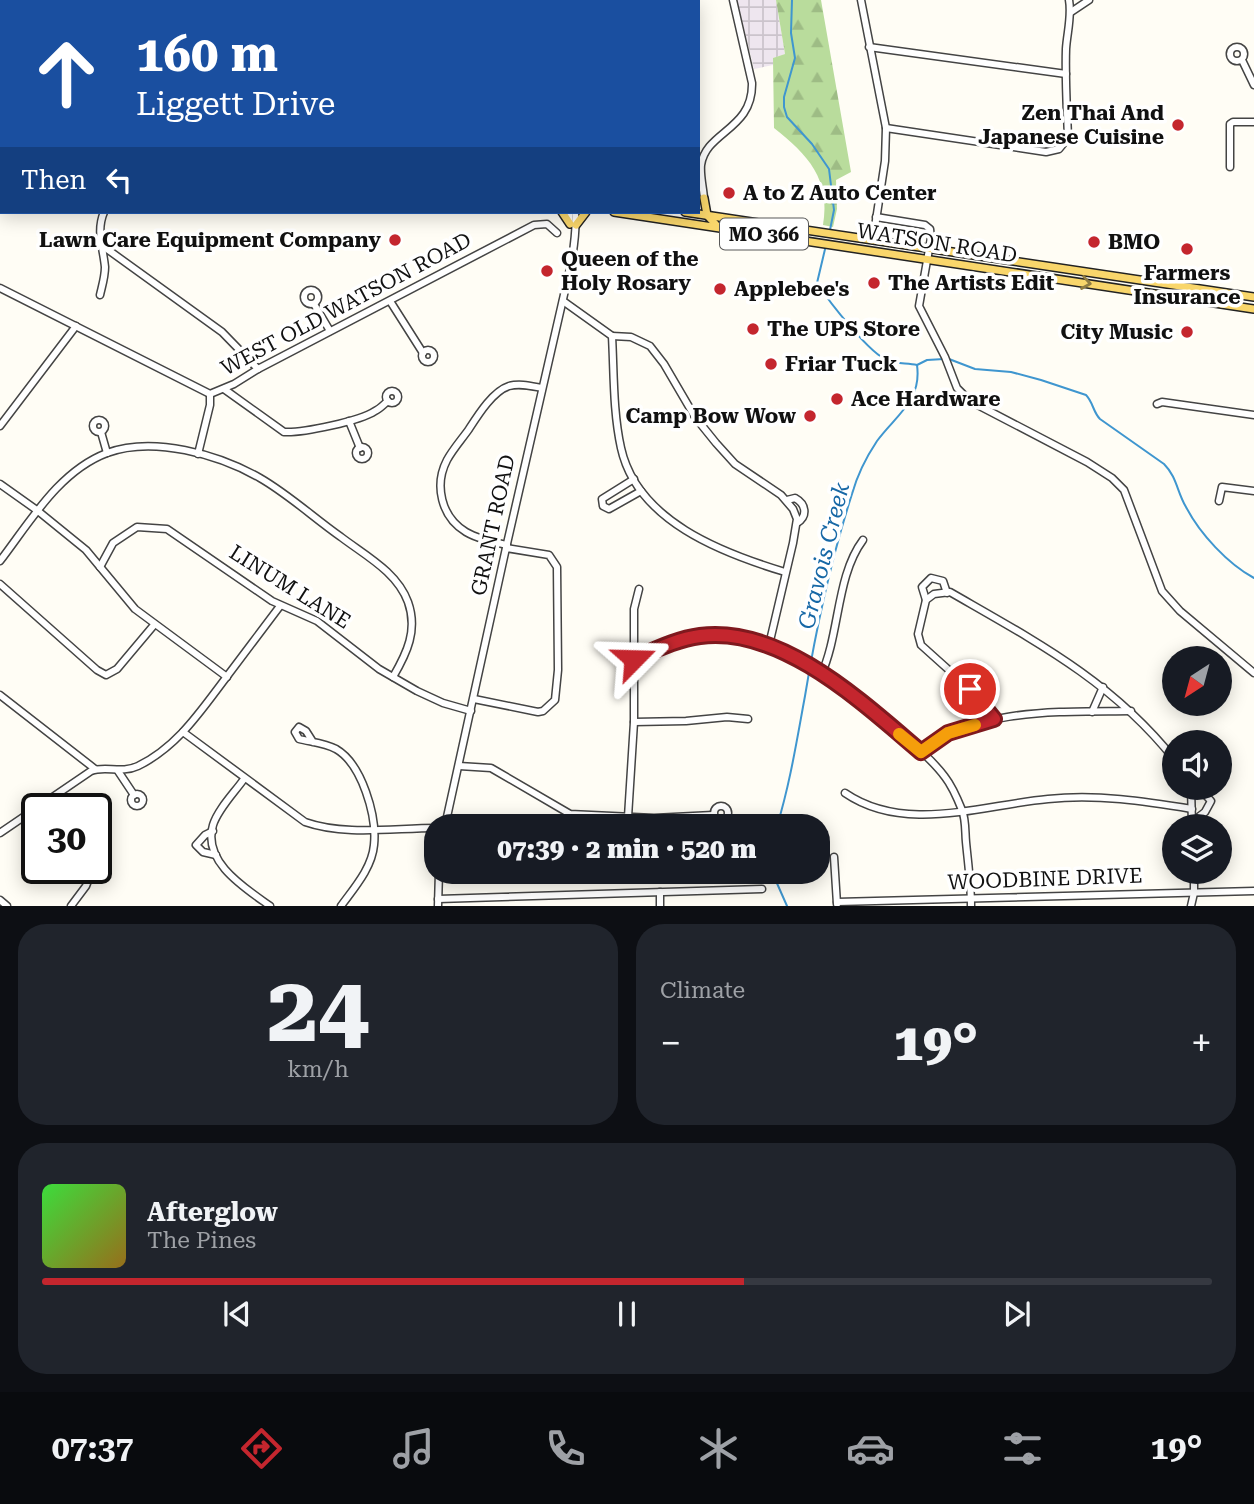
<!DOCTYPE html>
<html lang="en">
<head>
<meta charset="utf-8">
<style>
  :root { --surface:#171b24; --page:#20242c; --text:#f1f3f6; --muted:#9ea1a6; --line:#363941; --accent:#c4262e }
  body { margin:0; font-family:"Roboto Serif",serif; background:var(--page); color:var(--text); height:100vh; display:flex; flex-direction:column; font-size:26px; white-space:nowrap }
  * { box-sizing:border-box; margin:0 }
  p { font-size:23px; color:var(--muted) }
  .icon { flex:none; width:38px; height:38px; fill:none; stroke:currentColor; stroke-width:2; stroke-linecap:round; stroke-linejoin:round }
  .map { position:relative; height:906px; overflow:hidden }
  .sheet { display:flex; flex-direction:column; gap:18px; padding:18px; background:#0d0f14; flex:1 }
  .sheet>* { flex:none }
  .banner { position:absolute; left:0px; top:0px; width:700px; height:214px; box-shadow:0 4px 18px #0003; background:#1a4fa0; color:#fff; overflow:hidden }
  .needle { width:46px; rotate:216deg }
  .tools { position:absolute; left:1162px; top:646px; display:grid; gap:14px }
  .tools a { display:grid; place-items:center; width:70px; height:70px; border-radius:50%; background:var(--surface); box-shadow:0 4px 18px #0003; font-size:35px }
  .speed { position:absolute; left:21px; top:793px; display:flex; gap:14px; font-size:35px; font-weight:700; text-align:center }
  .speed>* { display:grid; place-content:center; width:91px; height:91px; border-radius:50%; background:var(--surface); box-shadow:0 4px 18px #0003; line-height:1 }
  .speed .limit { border:4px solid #111; border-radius:10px; background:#fff; color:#111 }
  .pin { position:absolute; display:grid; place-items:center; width:60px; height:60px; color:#fff; margin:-30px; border:4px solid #fff; border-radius:50%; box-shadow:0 2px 7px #0007 }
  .me { position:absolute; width:77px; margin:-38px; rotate:68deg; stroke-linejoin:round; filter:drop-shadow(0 0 5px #0008) }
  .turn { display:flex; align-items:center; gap:24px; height:147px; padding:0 21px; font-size:32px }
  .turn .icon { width:91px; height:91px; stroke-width:2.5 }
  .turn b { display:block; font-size:49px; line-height:60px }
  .then { display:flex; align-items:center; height:66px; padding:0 21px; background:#0003; gap:14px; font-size:26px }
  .big { font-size:52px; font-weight:800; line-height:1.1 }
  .sheet .widget { flex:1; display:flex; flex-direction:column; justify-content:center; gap:10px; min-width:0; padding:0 24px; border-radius:28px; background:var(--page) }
  .sheet .dial { align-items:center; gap:0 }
  .dial b { font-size:91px; line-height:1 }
  .song { display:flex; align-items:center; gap:21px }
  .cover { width:84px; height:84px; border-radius:10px; background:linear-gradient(135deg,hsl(120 70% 55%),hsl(40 70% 35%)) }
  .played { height:7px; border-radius:4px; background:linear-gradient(90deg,var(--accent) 60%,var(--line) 60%) }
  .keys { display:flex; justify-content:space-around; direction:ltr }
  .heat { display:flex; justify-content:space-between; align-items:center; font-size:38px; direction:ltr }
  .sheet .tiles { flex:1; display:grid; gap:18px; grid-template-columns:1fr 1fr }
  .widget:last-child { grid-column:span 2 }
  .trip { position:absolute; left:424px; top:814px; width:406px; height:70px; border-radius:28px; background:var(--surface); box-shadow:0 4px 18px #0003; font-weight:800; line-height:70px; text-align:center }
  .tabs { display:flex; height:112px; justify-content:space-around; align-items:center; background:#090b0e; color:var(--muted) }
  .tabs .icon { width:49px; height:49px }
  .tabs .current { color:var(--accent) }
  .tabs b { font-size:32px; color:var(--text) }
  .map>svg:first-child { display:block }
  .industrial { fill:url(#industrial-grid) }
  .forest { fill:url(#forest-firs) }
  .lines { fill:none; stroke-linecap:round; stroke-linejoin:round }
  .stream { stroke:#3f96cf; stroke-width:2 }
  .minor-casing { stroke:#444; stroke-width:9 }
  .major-casing { stroke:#222; stroke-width:10 }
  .minor { stroke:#fff; stroke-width:6 }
  .major { stroke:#f9d66b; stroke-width:7 }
  .oneway { stroke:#917d42 }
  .route-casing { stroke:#7f191e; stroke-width:18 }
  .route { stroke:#c4262e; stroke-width:12 }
  .slow { stroke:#f59e0b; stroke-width:12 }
  .poi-dot { fill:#c4262e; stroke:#fff; stroke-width:2.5 }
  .labels { text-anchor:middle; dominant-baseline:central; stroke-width:7; stroke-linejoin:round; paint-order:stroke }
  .shield { fill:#fff; stroke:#585858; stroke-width:2 }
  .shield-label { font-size:19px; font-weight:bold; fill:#111 }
  .poi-label { font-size:21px; font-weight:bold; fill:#111; stroke:#fff; text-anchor:start }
  .street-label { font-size:21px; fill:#111; stroke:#fff }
  .water-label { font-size:23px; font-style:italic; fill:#1768a6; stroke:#fff }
</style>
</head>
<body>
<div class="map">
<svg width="1254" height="906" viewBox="0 0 1254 906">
  <defs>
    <pattern id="industrial-grid" width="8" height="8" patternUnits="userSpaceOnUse" patternTransform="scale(1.75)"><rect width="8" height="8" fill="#eee6ef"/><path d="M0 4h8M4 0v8" fill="none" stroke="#cbc4cc"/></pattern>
    <pattern id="forest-firs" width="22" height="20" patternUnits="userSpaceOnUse" patternTransform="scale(1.75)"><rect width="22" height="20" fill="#b9dc9c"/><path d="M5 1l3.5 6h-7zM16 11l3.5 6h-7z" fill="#9ebc85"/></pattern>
  </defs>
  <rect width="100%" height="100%" fill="#fffdf5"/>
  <!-- industrial -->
  <path class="industrial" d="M737 0H776L785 54 774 58 773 65 754 69Z"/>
  <!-- forest -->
  <path class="forest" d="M776 0H821L851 172 836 180 837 209 833 227 823 225C831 179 808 155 774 128L773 58 785 54Z"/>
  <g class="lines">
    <!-- stream -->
    <g class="stream">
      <path d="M792 0 791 33 795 58 784 97V107L787 117 812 144 829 169 834 210 830 230"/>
      <path d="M949 359 975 369 1011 372 1041 380 1086 395C1093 402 1093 412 1100 419L1164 464C1177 477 1177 492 1186 507 1200 534 1228 564 1254 578"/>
      <path d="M917 365 927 360 944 359"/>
      <path d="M777 826C790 784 797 739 805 696 816 629 831 559 852 494 857 476 867 456 877 441 896 415 922 401 917 365 908 363 897 364 889 361 870 355 828 300 817 283L826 245"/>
      <path d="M772 872 787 906"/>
    </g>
    <defs>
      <g id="minor">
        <path d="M62 0 66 2"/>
        <path d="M502 0 503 2"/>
        <path d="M861 0 886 128 885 161 873 240"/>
        <path d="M215 2 219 0"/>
        <path d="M1071 12 1089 0"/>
        <circle cx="1237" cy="54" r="7"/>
        <path d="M869 47 1066 74"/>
        <path d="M1242 60 1254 85"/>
        <path d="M886 128 1046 152 1059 149 1068 138C1067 109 1065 79 1066 49 1067 33 1072 16 1069 0"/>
        <path d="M1230 167V124L1233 122H1254"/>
        <path d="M0 170H2"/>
        <path d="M0 188 1 194"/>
        <path d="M704 198C703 187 700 175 701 165 706 131 753 130 752 83L733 0"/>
        <path d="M569 212 570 224"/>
        <path d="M876 217 925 225 930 229 931 238 919 306 945 357 957 388 970 401 1087 462 1112 478 1124 490 1162 591 1180 611 1254 673"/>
        <path d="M100 244 222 332 258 369"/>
        <path d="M0 288 210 394 234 384 258 369 534 225 547 224 557 233"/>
        <circle cx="311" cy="297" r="7"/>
        <path d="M100 295C102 286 105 277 105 267 103 247 96 231 104 212"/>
        <path d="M390 301 423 353"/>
        <path d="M563 301 612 336C614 373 613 412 621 448 637 521 722 553 785 572"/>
        <path d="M314 304 330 331"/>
        <path d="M612 336 631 337 650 346 664 364 695 417 716 443 735 464 781 495 793 509 797 519 793 543 769 645"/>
        <circle cx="428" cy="356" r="6"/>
        <path d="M224 389 284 432C303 433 360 421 375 411 380 409 384 404 388 401"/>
        <circle cx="392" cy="397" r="6"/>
        <path d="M1157 404 1162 402 1254 415"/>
        <circle cx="99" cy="426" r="6"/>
        <path d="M349 421 360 448"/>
        <path d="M0 426 76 326"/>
        <path d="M101 432 107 453"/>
        <circle cx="362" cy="453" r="6"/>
        <path d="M198 454 210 405V394"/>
        <path d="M634 479 602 499 603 506 609 509 641 491"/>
        <path d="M0 484 38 511 86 550 135 609 227 677"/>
        <path d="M787 500 795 498C806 504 808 516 797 523"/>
        <path d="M1219 501 1222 487 1254 491"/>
        <path d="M507 545C493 542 478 539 466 532 441 517 434 485 447 460 453 449 462 439 469 429 478 415 493 391 509 386 520 383 531 386 542 388"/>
        <path d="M0 561C30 522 59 471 107 453 153 436 218 454 260 478 288 494 314 518 341 537 366 556 397 572 408 602 418 630 407 653 393 677"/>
        <path d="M100 567 113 543 137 527 167 529 272 601 317 621 379 669 417 691 443 703 471 711"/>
        <path d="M0 584 97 670 106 675 117 669 154 625"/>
        <path d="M926 600 922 587 931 578 943 581 947 593"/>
        <path d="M634 659C668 645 699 632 736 636 787 641 915 736 945 777 952 786 958 800 962 810 966 820 965 832 966 842 968 863 971 884 971 906"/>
        <path d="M821 675C840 634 836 576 863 540"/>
        <path d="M0 695 95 769"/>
        <path d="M474 699 538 712 543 711 555 700 558 670 557 567 549 555 506 548"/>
        <path d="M1092 712 1103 687"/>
        <path d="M994 719 970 689 921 645 918 634 926 600 934 594 950 592C1035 641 1112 681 1174 759"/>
        <path d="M634 722 686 721 727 717 748 719"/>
        <path d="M183 732 305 822C345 836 393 828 436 828"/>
        <path d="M313 742 306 731 299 727 295 732 299 739C311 742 325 743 336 749 362 764 377 816 374 845 372 868 354 888 341 906"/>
        <path d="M921 752C974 707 1065 712 1131 711"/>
        <path d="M459 766 491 768 570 814 654 818 713 815"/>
        <path d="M118 771 134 795"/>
        <path d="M244 779C234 793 218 809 213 825 202 862 245 888 270 906"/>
        <path d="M1191 788 1192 824"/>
        <path d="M845 793C905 834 982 805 1048 799 1097 794 1144 801 1192 809"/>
        <circle cx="137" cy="800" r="6"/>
        <circle cx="721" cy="813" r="7"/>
        <path d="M628 817 634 722V609L639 589"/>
        <path d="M1192 822 1205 812 1211 801 1199 788"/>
        <path d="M445 826 506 548 571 264C574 247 577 229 575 212"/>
        <path d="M213 831 205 835 196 845 203 852 216 855"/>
        <path d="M0 833 91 771C105 765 121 774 138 766 177 747 200 712 225 679 243 655 262 630 280 606"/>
        <path d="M834 857 837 904"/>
        <path d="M438 899 762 889"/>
        <path d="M0 900 7 906"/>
        <path d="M837 902 1254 891"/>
        <path d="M71 906 86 886 93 868"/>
        <path d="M438 906 439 872"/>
        <path d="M660 906V892"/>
        <path d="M1191 906 1194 893V872"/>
      </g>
      <g id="major">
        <path d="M0 44 2 45"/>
        <path d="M704 198 707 215 718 227"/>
        <path d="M562 212 570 224"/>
        <path d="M614 212 1254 309"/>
        <path d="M685 212 1254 297"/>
        <path d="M576 225 586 212"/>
      </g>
    </defs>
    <!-- minor casing -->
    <use href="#minor" class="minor-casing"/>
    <!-- major casing -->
    <use href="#major" class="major-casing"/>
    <!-- minor -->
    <use href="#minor" class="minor"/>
    <!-- major -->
    <use href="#major" class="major"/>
  </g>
  <!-- one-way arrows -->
  <defs><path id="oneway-chevron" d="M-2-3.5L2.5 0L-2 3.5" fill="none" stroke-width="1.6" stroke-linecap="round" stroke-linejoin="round" transform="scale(1.75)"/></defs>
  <use class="oneway" href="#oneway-chevron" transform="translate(1086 283) rotate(9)"/>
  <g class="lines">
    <defs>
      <path id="route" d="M634 659C655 650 677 639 700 636 781 625 863 703 921 752L948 733 994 719 970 689"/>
    </defs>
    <!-- route casing -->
    <use href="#route" class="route-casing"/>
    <!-- route -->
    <use href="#route" class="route"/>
    <!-- slow -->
    <path class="slow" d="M899 734 921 752 948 733 975 725"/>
  </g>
  <!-- markers -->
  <g class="poi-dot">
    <circle cx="1178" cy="125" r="7"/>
    <circle cx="729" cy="193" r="7"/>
    <circle cx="395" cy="240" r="7"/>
    <circle cx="1094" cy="242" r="7"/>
    <circle cx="1187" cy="249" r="7"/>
    <circle cx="547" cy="271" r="7"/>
    <circle cx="874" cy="283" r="7"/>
    <circle cx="720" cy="289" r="7"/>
    <circle cx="753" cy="329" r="7"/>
    <circle cx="1187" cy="332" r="7"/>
    <circle cx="771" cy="364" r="7"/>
    <circle cx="837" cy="399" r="7"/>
    <circle cx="810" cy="416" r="7"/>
  </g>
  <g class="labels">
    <!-- shield labels -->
    <rect class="shield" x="720" y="218.5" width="88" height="31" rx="5"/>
    <g class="shield-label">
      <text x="764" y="234">MO 366</text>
    </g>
    <!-- poi labels -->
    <g class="poi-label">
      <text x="1164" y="113" text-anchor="end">Zen Thai And<tspan x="1164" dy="24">Japanese Cuisine</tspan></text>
      <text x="743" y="193">A to Z Auto Center</text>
      <text x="381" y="240" text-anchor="end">Lawn Care Equipment Company</text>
      <text x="1108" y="242">BMO</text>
      <text x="561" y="259">Queen of the<tspan x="561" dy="24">Holy Rosary</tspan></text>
      <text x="1187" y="273" text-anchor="middle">Farmers<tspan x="1187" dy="24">Insurance</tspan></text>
      <text x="888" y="283">The Artists Edit</text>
      <text x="734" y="289">Applebee's</text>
      <text x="767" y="329">The UPS Store</text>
      <text x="1173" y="332" text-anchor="end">City Music</text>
      <text x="785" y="364">Friar Tuck</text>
      <text x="851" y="399">Ace Hardware</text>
      <text x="796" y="416" text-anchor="end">Camp Bow Wow</text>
    </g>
    <!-- street labels -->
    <g class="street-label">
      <text transform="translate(937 243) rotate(9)">WATSON ROAD</text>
      <text transform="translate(346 304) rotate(-28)">WEST OLD WATSON ROAD</text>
      <text transform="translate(493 525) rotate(-78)">GRANT ROAD</text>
      <text transform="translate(290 587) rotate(32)">LINUM LANE</text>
      <text transform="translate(1045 879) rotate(-2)">WOODBINE DRIVE</text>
    </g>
    <!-- water labels -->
    <g class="water-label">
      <text transform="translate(824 556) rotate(-76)">Gravois Creek</text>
    </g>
  </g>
</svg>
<div class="tools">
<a><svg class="needle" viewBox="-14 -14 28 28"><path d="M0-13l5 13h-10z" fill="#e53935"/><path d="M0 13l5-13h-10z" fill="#9ea1a6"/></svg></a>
<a><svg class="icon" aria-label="sound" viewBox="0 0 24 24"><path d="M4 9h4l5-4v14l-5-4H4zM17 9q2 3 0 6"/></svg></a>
<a><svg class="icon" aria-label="layers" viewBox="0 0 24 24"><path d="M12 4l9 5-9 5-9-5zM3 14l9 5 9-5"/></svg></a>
</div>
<div class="speed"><div class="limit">30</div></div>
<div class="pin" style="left:970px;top:689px;background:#d93025"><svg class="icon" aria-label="arrive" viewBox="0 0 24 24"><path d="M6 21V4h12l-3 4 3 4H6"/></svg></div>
<svg class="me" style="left:634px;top:659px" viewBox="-20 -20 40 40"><path d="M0-17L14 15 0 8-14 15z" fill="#c4262e" stroke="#fff" stroke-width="4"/></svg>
<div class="trip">07:39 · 2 min · 520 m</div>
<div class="banner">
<div class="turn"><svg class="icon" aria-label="ahead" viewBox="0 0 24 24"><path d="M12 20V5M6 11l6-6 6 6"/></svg><div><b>160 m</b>Liggett Drive</div></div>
<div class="then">Then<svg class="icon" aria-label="left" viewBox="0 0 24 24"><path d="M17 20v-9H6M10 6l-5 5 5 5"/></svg></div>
</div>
</div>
<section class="sheet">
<div class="tiles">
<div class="widget dial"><b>24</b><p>km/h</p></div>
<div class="widget"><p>Climate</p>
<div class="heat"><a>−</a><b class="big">19°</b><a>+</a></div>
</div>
<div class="widget">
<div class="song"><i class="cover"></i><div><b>Afterglow</b><p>The Pines</p></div></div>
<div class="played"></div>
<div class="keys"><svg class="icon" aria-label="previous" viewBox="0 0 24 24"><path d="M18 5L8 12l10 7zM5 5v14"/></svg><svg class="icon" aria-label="pause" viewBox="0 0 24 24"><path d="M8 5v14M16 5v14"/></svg><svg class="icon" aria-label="next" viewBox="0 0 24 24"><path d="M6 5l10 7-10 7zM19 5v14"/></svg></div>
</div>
</div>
</section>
<nav class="tabs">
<b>07:37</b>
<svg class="icon current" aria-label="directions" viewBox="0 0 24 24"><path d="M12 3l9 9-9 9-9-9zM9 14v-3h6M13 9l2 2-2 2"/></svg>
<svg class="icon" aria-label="music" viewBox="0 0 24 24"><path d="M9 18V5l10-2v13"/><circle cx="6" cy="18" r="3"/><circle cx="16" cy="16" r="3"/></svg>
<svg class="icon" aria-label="phone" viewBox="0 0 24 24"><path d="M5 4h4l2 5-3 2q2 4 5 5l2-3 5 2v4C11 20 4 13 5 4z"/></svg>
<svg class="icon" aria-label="climate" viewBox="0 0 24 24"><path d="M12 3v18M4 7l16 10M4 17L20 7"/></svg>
<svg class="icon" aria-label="car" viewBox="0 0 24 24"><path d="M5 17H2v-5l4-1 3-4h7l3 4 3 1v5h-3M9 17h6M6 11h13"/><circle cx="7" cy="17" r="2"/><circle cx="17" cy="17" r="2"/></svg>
<svg class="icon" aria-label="filters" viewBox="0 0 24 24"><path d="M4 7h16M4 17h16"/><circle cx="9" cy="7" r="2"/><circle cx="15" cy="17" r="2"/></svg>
<b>19°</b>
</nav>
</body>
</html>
